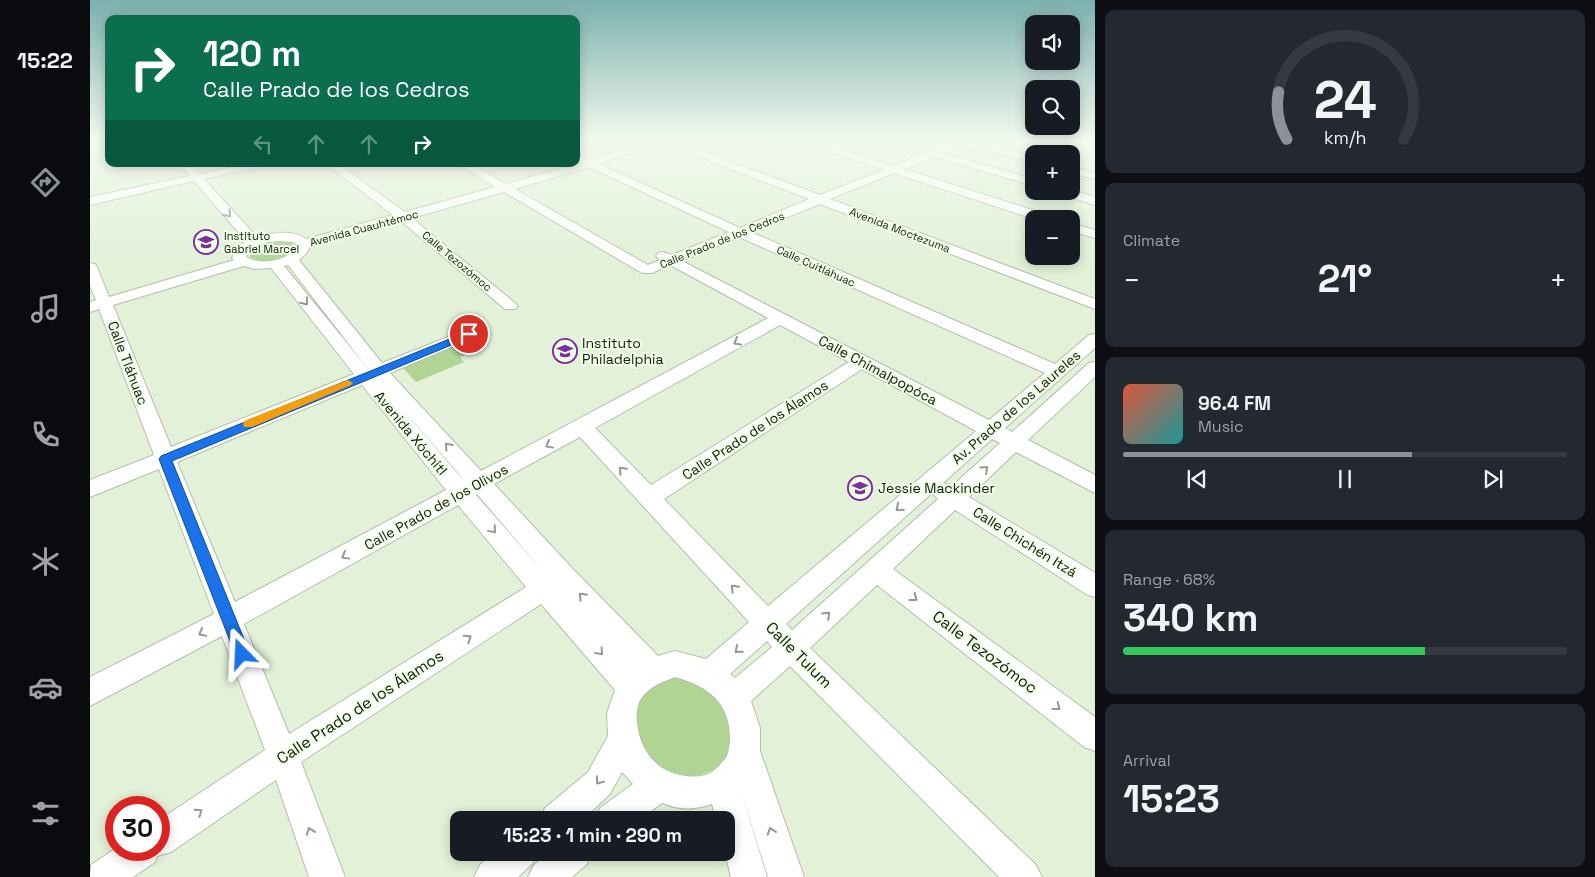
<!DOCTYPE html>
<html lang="en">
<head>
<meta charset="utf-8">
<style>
  :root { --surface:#171b24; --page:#242831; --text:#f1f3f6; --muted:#9ea1a6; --line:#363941; --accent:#8c9099 }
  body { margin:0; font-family:"Space Grotesk",sans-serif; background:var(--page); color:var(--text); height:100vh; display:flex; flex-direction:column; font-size:19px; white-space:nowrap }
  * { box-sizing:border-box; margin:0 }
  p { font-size:16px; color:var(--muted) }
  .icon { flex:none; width:28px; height:28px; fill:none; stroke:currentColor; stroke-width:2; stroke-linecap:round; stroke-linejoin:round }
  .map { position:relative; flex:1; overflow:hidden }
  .drawer { display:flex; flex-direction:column; gap:10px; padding:10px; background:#0d0f14; width:500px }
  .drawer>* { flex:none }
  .hud { position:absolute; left:15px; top:15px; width:475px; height:152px; border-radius:10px; box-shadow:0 2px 12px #0003; background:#0b6e4f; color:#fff; overflow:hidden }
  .tools { position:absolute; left:935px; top:15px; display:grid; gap:10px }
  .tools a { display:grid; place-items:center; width:55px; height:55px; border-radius:10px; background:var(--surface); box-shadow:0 2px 12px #0003; font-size:25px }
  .speed { position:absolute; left:15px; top:796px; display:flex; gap:10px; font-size:25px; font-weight:700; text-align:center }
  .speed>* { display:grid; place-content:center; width:65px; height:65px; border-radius:50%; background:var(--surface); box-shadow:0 2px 12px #0003; line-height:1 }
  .speed .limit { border:8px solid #d22; background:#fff; color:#111 }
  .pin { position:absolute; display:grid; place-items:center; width:42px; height:42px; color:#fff; margin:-21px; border:2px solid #fff; border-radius:50%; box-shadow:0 1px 5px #0007 }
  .me { position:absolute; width:55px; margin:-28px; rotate:339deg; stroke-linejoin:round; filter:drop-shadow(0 0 4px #0008) }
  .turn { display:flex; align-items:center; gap:18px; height:105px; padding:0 15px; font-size:22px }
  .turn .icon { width:65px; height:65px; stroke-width:2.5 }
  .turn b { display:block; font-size:35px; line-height:42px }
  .lanes { display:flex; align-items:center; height:48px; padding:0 15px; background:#0003; justify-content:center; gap:25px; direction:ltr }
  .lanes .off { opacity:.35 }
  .big { font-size:38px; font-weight:700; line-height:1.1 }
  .drawer .tile { flex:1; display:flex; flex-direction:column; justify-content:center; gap:8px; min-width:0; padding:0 18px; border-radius:10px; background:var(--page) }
  .drawer .dial { align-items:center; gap:0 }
  .dial svg { height:130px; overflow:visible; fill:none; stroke:var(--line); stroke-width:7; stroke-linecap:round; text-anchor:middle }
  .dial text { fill:var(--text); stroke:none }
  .song { display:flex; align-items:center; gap:15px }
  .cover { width:60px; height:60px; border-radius:8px; background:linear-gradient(135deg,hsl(10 70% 55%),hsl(180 70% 35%)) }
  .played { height:5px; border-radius:2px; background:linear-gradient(90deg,var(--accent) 65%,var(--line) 65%) }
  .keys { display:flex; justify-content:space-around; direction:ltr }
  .heat { display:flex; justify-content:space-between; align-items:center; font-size:28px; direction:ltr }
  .charge { height:8px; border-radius:4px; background:linear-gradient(90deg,#34c759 68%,var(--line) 0) }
  .trip { position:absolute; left:360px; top:811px; width:285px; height:50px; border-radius:10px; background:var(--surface); box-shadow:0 2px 12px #0003; font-weight:700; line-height:50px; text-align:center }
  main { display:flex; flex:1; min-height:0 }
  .tabs { display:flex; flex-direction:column; width:90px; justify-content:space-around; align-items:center; background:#090b0e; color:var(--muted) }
  .tabs .icon { width:35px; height:35px }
  .tabs .selected { color:var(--accent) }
  .tabs b { font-size:22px; color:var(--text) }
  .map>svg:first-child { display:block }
  .green { fill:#afd494 }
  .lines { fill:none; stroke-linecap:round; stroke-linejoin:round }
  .minor-casing { stroke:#b2c0a8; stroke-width:2 }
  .minor { fill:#fff; fill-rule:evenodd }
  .oneway { stroke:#959893 }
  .route { fill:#1a73e8; stroke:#114b97 }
  .slow { fill:#f59e0b }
  .labels { text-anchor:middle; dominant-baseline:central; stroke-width:4; stroke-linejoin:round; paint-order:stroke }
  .far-street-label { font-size:11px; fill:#141910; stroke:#efffe5 }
  .far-poi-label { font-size:11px; fill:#141910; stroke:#efffe5; text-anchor:start }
  .poi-label { font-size:14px; fill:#141910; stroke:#efffe5; text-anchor:start }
  .street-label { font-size:14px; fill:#141910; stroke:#efffe5 }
  .near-street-label { font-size:16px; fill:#141910; stroke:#efffe5 }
</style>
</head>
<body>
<main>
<nav class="tabs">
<b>15:22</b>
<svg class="icon selected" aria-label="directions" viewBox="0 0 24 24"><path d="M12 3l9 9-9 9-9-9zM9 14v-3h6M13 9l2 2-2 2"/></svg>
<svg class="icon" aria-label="music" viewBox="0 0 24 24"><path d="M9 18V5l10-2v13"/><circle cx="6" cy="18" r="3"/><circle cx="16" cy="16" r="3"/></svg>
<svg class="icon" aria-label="phone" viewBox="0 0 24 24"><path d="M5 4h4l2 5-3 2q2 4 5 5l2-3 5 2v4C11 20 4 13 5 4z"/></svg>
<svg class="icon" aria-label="climate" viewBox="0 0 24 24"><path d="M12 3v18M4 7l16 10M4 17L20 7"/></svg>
<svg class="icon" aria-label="car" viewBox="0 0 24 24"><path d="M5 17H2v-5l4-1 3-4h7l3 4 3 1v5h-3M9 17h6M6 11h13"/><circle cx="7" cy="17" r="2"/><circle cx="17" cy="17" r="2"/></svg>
<svg class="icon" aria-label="filters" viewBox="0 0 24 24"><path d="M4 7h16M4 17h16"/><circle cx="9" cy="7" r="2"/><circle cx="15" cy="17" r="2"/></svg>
</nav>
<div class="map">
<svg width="1005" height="877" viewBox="0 0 1005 877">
  <rect width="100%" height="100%" fill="#e2f1d8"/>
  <!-- green -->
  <g class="green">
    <path d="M194 241 200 242 205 247C199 261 171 266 160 257L159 254C166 242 182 241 194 241Z"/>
    <path d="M374 338 388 350 370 357 374 362 326 382 309 364Z"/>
    <path d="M596 676C605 681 620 685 626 692 631 698 640 712 641 719 642 722 641 727 641 731 640 749 637 766 616 773 546 797 510 678 596 676Z"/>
  </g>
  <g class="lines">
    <defs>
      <g id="minor">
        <path d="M560 141H568L569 143 509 164 650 228 719 199 584 147V143H590L730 195 794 170 711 141H727L803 166 864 141H888L944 157V163L875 144 853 153 944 179V186L844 157 814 169 961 216 963 219H944L804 173 740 199 1005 299V309L730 204 661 232 965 364 999 335 1005 334V348L915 428 922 432 999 363 1005 362V377L938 440 1005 475V493L926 452 879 497 1005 573V597L996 594 865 510 803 569 1005 717V751L994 747 787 585 720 648 946 865 952 877H909L700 666 661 701 670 728V751L714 877H678L650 788 677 877H641L635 852 636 820H626L622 804C605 810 588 810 572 803L549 820H505L510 808 543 784 532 772 520 794 492 820H450L455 808 498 772 518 736 517 713 525 690 451 604 211 762 255 877H219L186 780 81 852 67 856 65 862 43 877H0L1 865 26 848V850H69V820L175 750 132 636 0 706V677L124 614 69 469 0 497V480L64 455 9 309 0 312V302L6 300 0 286V263L5 264 7 267 19 297 144 260 142 258 147 247 156 241 104 181 0 205V197L100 176 90 164H101L110 174 156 164H174L173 166 114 179 167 237C181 233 204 229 216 239L303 215 236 164H248L315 212 405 187 369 164H381L416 184 490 163 486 161V154L500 160ZM499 167 639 232 582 255 573 252 568 253 566 256 570 260 558 265 425 189ZM414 192 552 273H562L580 265 678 318 391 471 300 373 385 337 387 334 385 331H373L292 363 209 260 216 254 220 247 311 221 415 309H425L428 306 425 303 322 218ZM649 237 955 373 899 420 592 261ZM189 241 204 242 207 245C200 261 170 266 156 257 161 244 177 242 189 241ZM198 265 278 369 194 266ZM154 266 164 269 181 268 264 374 81 447 23 305ZM690 325 759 362 561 485 505 428ZM772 369 886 431 678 606 574 499ZM272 385 356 490 145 602 87 462ZM293 386 374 480 367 473ZM490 437 659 622 616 659 585 651 568 656 482 568 404 484ZM902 439 910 443 862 486 853 483ZM842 493 848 499 702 630 696 624ZM387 494 456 575 386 495ZM368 505 436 587 199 734 154 624ZM677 641 682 647 645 678 640 674ZM585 677C618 686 641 703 640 740 639 748 639 756 633 761 630 765 626 769 622 772 614 777 605 777 596 776 567 773 549 750 547 722 546 715 547 706 550 700 558 687 572 682 585 677Z"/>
        <path d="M981 167 1005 173V179L981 173Z"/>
        <path d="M981 190 1005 197V205L967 193 965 191Z"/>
        <path d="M981 223 1005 230V238L981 231Z"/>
        <path d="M403 852H447L442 864 428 877H384L390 865Z"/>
        <path d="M458 852H502L497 864 482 877H438L444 865Z"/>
      </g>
    </defs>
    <!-- minor casing -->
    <use href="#minor" class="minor-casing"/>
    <!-- minor -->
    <use href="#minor" class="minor"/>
  </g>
  <!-- one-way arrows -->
  <defs><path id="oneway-chevron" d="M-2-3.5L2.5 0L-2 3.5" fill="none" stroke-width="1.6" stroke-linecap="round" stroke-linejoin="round" transform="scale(1.25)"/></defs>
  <g class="oneway">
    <use href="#oneway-chevron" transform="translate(138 214) rotate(48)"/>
    <use href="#oneway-chevron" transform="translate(215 302) rotate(52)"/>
    <use href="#oneway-chevron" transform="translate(647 342) rotate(151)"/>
    <use href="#oneway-chevron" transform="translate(459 445) rotate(151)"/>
    <use href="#oneway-chevron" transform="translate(358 446) rotate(-132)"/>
    <use href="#oneway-chevron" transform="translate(895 469) rotate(-42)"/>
    <use href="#oneway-chevron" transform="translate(532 470) rotate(-133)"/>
    <use href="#oneway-chevron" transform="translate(809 508) rotate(139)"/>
    <use href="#oneway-chevron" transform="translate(403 530) rotate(50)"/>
    <use href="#oneway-chevron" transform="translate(255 556) rotate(151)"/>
    <use href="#oneway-chevron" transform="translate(644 588) rotate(-134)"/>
    <use href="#oneway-chevron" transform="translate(492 596) rotate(-134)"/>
    <use href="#oneway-chevron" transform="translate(824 598) rotate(37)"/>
    <use href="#oneway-chevron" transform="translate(737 615) rotate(-44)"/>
    <use href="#oneway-chevron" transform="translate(112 633) rotate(152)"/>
    <use href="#oneway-chevron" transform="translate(378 638) rotate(-33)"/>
    <use href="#oneway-chevron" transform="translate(648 650) rotate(140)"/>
    <use href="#oneway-chevron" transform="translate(510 652) rotate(48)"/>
    <use href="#oneway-chevron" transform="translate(967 707) rotate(37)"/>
    <use href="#oneway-chevron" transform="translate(509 781) rotate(127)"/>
    <use href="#oneway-chevron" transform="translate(109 812) rotate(-34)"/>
    <use href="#oneway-chevron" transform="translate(220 831) rotate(-110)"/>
    <use href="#oneway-chevron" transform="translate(681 831) rotate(-109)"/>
  </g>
  <!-- sky -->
  <linearGradient id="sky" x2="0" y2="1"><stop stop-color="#7cb0ae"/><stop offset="0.53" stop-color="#f2f9ed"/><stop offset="1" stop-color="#f2f9ed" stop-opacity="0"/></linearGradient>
  <rect width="1005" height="264" fill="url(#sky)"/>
  <!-- route -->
  <path class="route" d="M379 331 383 332V336L82 461 160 654 158 659 152 661 147 659 69 459 71 456Z"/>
  <!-- slow -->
  <path class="slow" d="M258 380 263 383 261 385 162 427H154L153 424 154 421Z"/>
  <!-- icons -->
  <defs>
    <symbol id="school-ring" viewBox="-11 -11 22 22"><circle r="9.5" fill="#efffe5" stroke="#7c2d9e" stroke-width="1.5"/><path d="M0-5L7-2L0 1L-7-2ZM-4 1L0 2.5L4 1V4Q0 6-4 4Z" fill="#7c2d9e"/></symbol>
  </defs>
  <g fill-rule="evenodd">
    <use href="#school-ring" x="102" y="228" width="28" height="28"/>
    <use href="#school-ring" x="461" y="337" width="28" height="28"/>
    <use href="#school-ring" x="756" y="474" width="28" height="28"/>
  </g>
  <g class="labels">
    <!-- far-street labels -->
    <g class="far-street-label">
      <text transform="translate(274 228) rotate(-15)">Avenida Cuauhtémoc</text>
      <text transform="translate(810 230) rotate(21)">Avenida Moctezuma</text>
      <text transform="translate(632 240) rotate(-22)">Calle Prado de los Cedros</text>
      <text transform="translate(367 261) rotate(40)">Calle Tezozómoc</text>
      <text transform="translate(726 266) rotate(24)">Calle Cuitláhuac</text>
    </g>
    <!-- far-poi labels -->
    <g class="far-poi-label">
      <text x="134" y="236">Instituto<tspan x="134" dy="13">Gabriel Marcel</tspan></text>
    </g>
    <!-- poi labels -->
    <g class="poi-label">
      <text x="492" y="343">Instituto<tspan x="492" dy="16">Philadelphia</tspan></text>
      <text x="788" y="488">Jessie Mackinder</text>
    </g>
    <!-- street labels -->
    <g class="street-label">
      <text transform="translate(38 363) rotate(69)">Calle Tláhuac</text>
      <text transform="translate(788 370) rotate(28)">Calle Chimalpopóca</text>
      <text transform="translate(926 407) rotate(-41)">Av. Prado de los Laureles</text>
      <text transform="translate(665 430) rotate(-33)">Calle Prado de los Álamos</text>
      <text transform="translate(321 433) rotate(50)">Avenida Xóchitl</text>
      <text transform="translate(346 507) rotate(-29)">Calle Prado de los Olivos</text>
      <text transform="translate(935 542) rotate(32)">Calle Chichén Itzá</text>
    </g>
    <!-- near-street labels -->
    <g class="near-street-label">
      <text transform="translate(895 652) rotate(37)">Calle Tezozómoc</text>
      <text transform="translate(709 655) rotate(45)">Calle Tulum</text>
      <text transform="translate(270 707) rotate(-33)">Calle Prado de los Álamos</text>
    </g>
  </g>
</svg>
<div class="tools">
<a><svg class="icon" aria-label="sound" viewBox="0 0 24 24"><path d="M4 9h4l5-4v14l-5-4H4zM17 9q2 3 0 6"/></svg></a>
<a><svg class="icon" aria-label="search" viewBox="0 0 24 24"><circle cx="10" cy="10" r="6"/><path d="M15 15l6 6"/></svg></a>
<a>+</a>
<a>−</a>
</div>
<div class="speed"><div class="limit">30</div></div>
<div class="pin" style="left:379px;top:334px;background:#d93025"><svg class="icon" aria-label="arrive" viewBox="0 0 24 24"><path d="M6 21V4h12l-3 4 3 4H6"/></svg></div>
<svg class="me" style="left:152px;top:654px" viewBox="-20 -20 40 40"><path d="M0-17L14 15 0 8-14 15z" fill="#1a73e8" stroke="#fff" stroke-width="4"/></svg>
<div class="trip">15:23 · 1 min · 290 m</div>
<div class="hud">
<div class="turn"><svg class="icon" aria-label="right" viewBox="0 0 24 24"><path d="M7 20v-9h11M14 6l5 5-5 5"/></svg><div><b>120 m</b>Calle Prado de los Cedros</div></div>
<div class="lanes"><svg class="icon off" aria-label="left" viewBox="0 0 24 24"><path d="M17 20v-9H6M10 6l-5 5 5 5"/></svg><svg class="icon off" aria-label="ahead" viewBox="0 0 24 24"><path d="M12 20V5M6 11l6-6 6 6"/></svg><svg class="icon off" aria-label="ahead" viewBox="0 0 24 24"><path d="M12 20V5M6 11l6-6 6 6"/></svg><svg class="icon" aria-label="right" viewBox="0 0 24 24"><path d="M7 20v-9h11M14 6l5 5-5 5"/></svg></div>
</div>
</div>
<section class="drawer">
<div class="tile dial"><svg viewBox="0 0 100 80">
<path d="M14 69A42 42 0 1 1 86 69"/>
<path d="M14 69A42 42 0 0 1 9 40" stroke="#8c9099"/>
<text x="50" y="56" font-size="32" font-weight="700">24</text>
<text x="50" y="72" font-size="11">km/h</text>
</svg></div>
<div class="tile"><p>Climate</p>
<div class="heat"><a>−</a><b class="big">21°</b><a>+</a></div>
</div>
<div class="tile">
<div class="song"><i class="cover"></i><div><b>96.4 FM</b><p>Music</p></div></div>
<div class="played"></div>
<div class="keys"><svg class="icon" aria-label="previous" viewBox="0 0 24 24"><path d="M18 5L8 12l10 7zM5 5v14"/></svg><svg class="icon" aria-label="pause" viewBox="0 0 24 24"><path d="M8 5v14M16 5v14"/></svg><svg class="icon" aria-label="next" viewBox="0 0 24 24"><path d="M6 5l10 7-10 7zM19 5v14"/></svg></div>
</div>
<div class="tile"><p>Range · 68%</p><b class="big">340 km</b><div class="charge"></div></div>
<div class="tile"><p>Arrival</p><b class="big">15:23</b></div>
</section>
</main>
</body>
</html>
